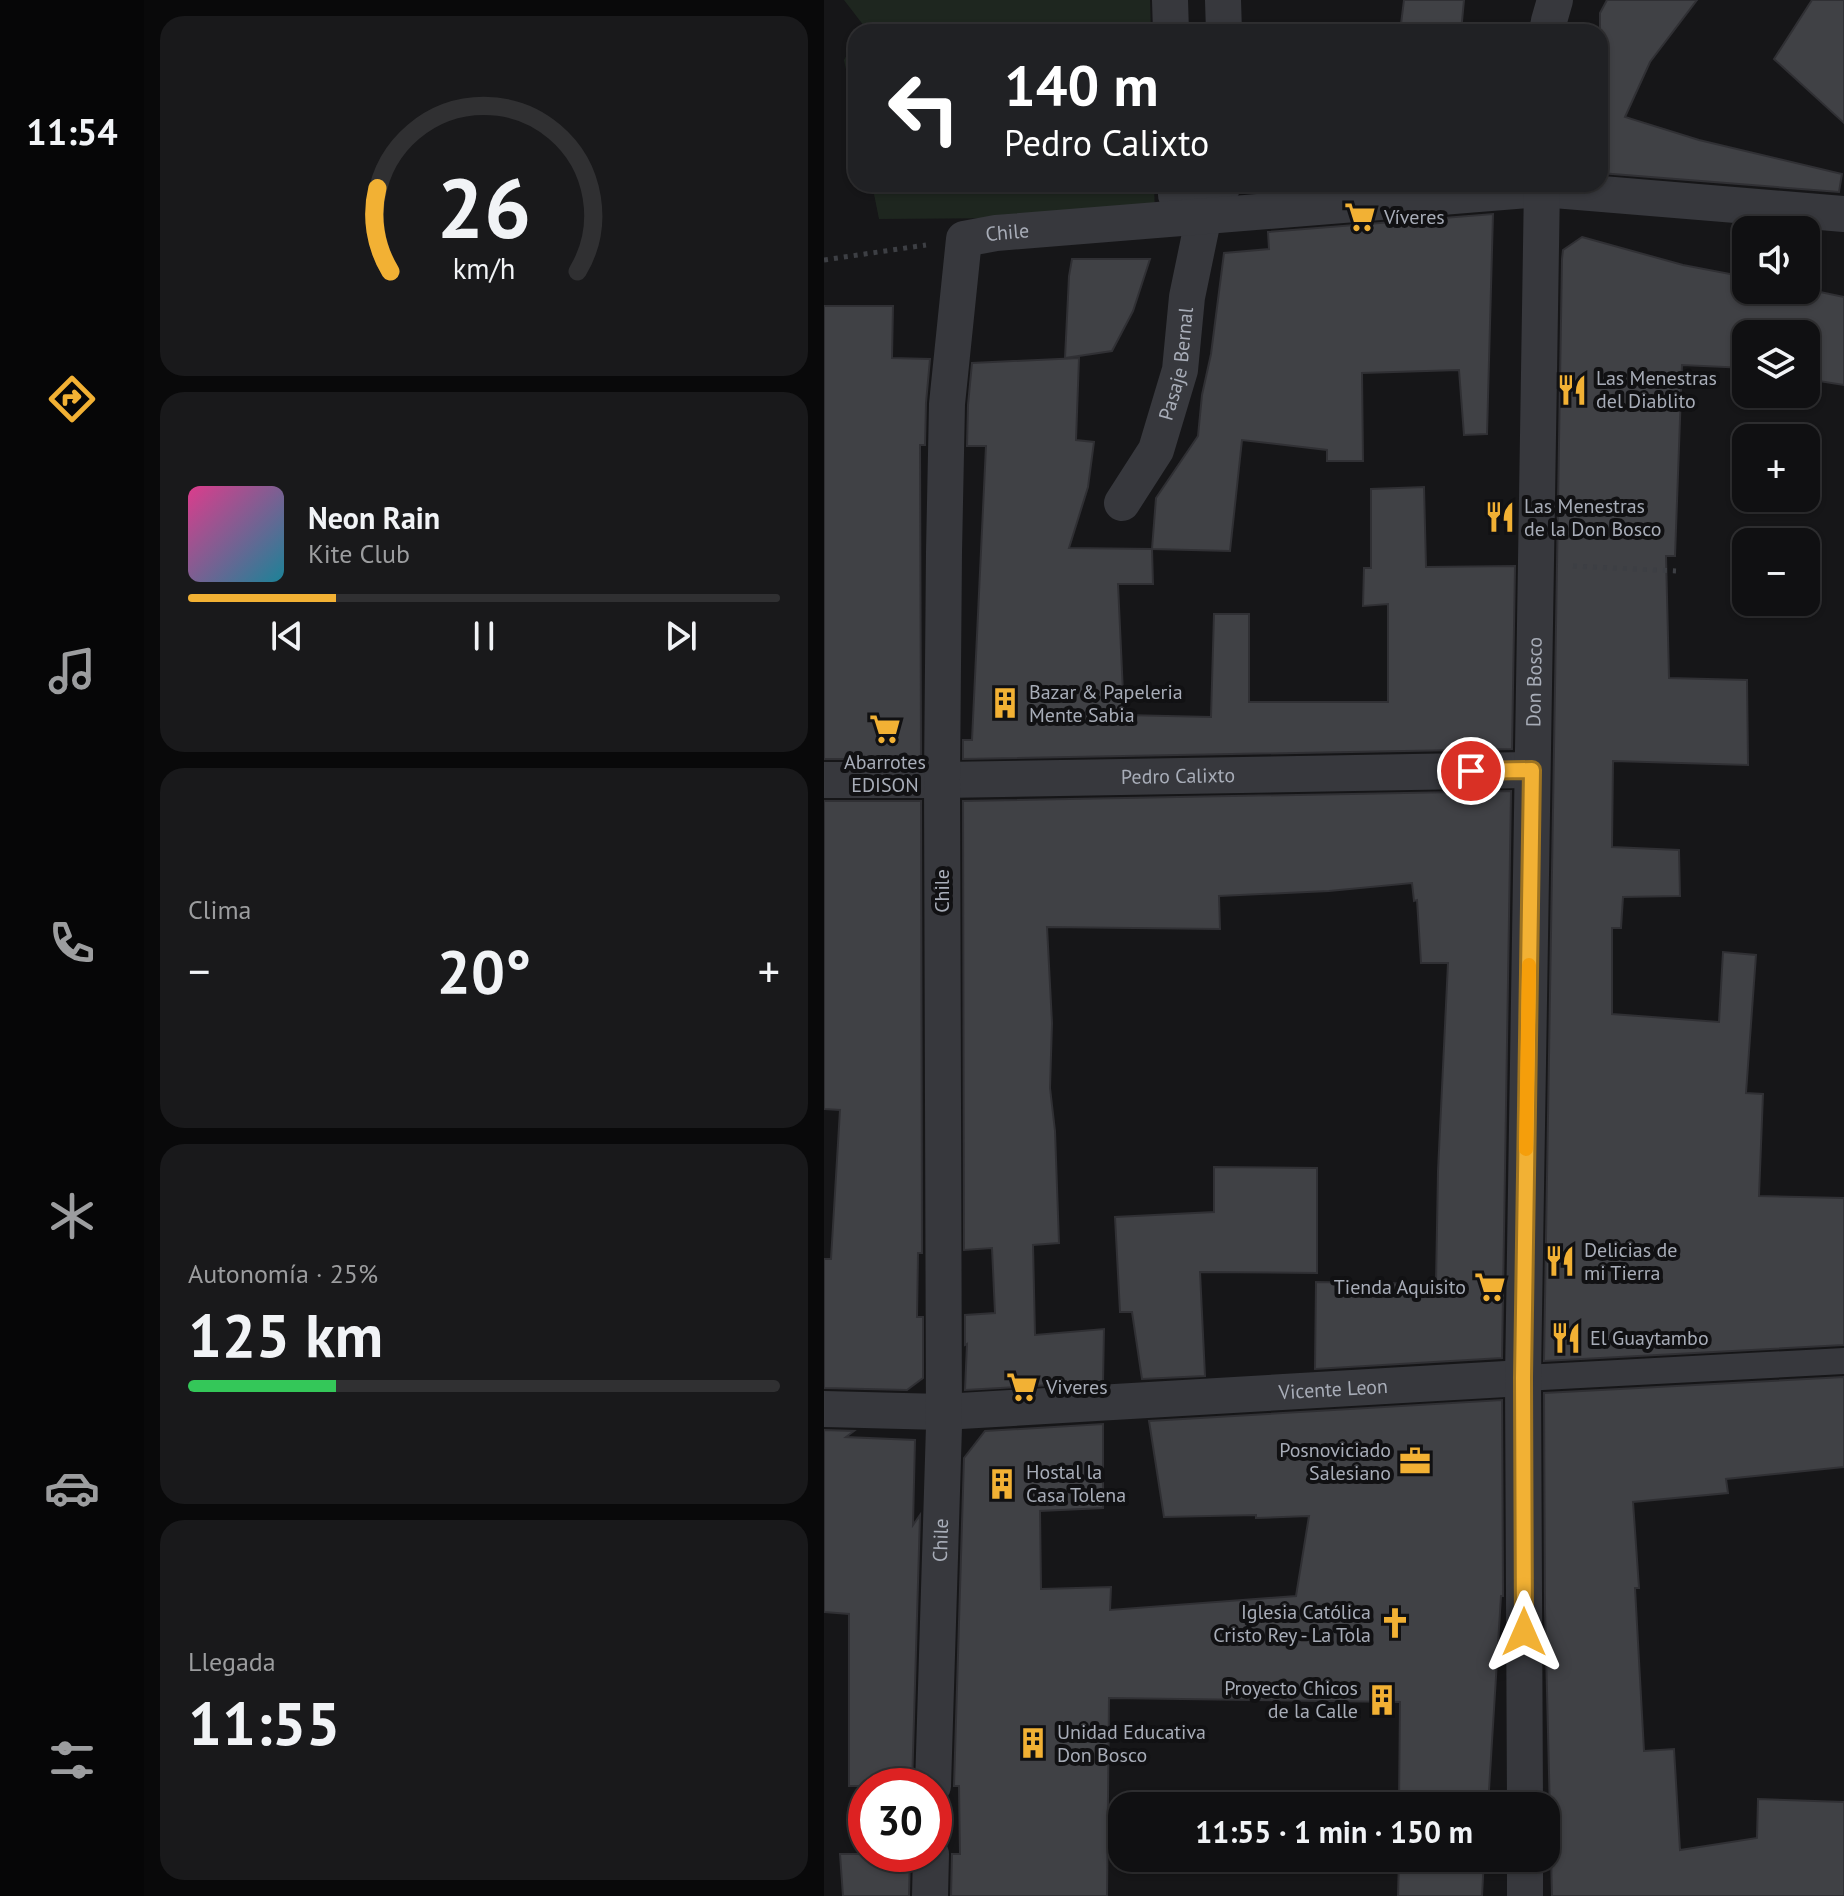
<!DOCTYPE html>
<html lang="es">
<head>
<meta charset="utf-8">
<style>
  :root { --surface:#101012; --page:#19191b; --text:#f1f3f6; --muted:#9c9d9f; --line:#303032; --accent:#f2b134 }
  body { margin:0; font-family:"PT Sans",sans-serif; background:var(--page); color:var(--text); height:100vh; display:flex; flex-direction:column; font-size:30px; white-space:nowrap }
  * { box-sizing:border-box; margin:0 }
  p { font-size:26px; color:var(--muted) }
  .icon { flex:none; width:44px; height:44px; fill:none; stroke:currentColor; stroke-width:2; stroke-linecap:round; stroke-linejoin:round }
  .map { position:relative; flex:1; overflow:hidden }
  .sheet { display:flex; flex-direction:column; gap:16px; padding:16px; background:#09090a; width:680px }
  .sheet>* { flex:none }
  .top-card { position:absolute; left:24px; top:24px; width:760px; height:168px; border-radius:24px; box-shadow:0 2px 6px #0004,0 0 0 2px var(--line); background:#202124; color:#fff; overflow:hidden }
  .fabs { position:absolute; left:908px; top:216px; display:grid; gap:16px }
  .fabs a { display:grid; place-items:center; width:88px; height:88px; border-radius:16px; background:var(--surface); box-shadow:0 2px 6px #0004,0 0 0 2px var(--line); font-size:40px }
  .speed { position:absolute; left:24px; top:1768px; display:flex; gap:16px; font-size:40px; font-weight:700; text-align:center }
  .speed>* { display:grid; place-content:center; width:104px; height:104px; border-radius:50%; background:var(--surface); box-shadow:0 2px 6px #0004,0 0 0 2px var(--line); line-height:1 }
  .speed .limit { border:12px solid #d22; background:#fff; color:#111 }
  .pin { position:absolute; display:grid; place-items:center; width:68px; height:68px; color:#fff; margin:-34px; border:4px solid #fff; border-radius:50%; box-shadow:0 2px 8px #0007 }
  .me { position:absolute; width:88px; margin:-44px; rotate:0deg; stroke-linejoin:round; filter:drop-shadow(0 0 6px #0008) }
  .turn { display:flex; align-items:center; gap:28px; height:168px; padding:0 24px; font-size:36px }
  .turn .icon { width:104px; height:104px; stroke-width:2.5 }
  .turn b { display:block; font-size:56px; line-height:68px }
  .big { font-size:60px; font-weight:700; line-height:1.1 }
  .sheet .tile { flex:1; display:flex; flex-direction:column; justify-content:center; gap:12px; min-width:0; padding:0 28px; border-radius:24px; background:var(--page) }
  .sheet .dial { align-items:center; gap:0 }
  .dial svg { height:208px; overflow:visible; fill:none; stroke:var(--line); stroke-width:7; stroke-linecap:round; text-anchor:middle }
  .dial text { fill:var(--text); stroke:none }
  .song { display:flex; align-items:center; gap:24px }
  .cover { width:96px; height:96px; border-radius:12px; background:linear-gradient(135deg,hsl(330 70% 55%),hsl(190 70% 35%)) }
  .played { height:8px; border-radius:4px; background:linear-gradient(90deg,var(--accent) 25%,var(--line) 25%) }
  .keys { display:flex; justify-content:space-around; direction:ltr }
  .heat { display:flex; justify-content:space-between; align-items:center; font-size:44px; direction:ltr }
  .charge { height:12px; border-radius:6px; background:linear-gradient(90deg,#34c759 25%,var(--line) 0) }
  .trip { position:absolute; left:284px; top:1792px; width:452px; height:80px; border-radius:24px; background:var(--surface); box-shadow:0 2px 6px #0004,0 0 0 2px var(--line); font-weight:700; line-height:80px; text-align:center }
  main { display:flex; flex:1; min-height:0 }
  .tab-bar { display:flex; flex-direction:column; width:144px; justify-content:space-around; align-items:center; background:#060607; color:var(--muted) }
  .tab-bar .icon { width:56px; height:56px }
  .tab-bar .on { color:var(--accent) }
  .tab-bar b { font-size:36px; color:var(--text) }
  .map>svg:first-child { display:block }
  .green { fill:#1e261f }
  .building { fill:#404145; stroke:#303034; stroke-width:2 }
  .lines { fill:none; stroke-linecap:round; stroke-linejoin:round }
  .path { stroke:#3d3f44; stroke-width:5; stroke-dasharray:4 6; stroke-linecap:butt }
  .pedestrian { stroke:#37383d; stroke-width:26 }
  .minor { stroke:#37383d; stroke-width:36 }
  .route-casing { stroke:#9d7322; stroke-width:20 }
  .route { stroke:#f2b134; stroke-width:14 }
  .slow { stroke:#f59e0b; stroke-width:14 }
  .labels { text-anchor:middle; dominant-baseline:central; stroke-width:8; stroke-linejoin:round; paint-order:stroke }
  .poi-label { font-size:20px; fill:#a8adb8; stroke:#111113; text-anchor:start }
  .street-label { font-size:20px; fill:#a8adb8; stroke:#111113 }
</style>
</head>
<body>
<main>
<nav class="tab-bar">
<b>11:54</b>
<svg class="icon on" aria-label="directions" viewBox="0 0 24 24"><path d="M12 3l9 9-9 9-9-9zM9 14v-3h6M13 9l2 2-2 2"/></svg>
<svg class="icon" aria-label="music" viewBox="0 0 24 24"><path d="M9 18V5l10-2v13"/><circle cx="6" cy="18" r="3"/><circle cx="16" cy="16" r="3"/></svg>
<svg class="icon" aria-label="phone" viewBox="0 0 24 24"><path d="M5 4h4l2 5-3 2q2 4 5 5l2-3 5 2v4C11 20 4 13 5 4z"/></svg>
<svg class="icon" aria-label="climate" viewBox="0 0 24 24"><path d="M12 3v18M4 7l16 10M4 17L20 7"/></svg>
<svg class="icon" aria-label="car" viewBox="0 0 24 24"><path d="M5 17H2v-5l4-1 3-4h7l3 4 3 1v5h-3M9 17h6M6 11h13"/><circle cx="7" cy="17" r="2"/><circle cx="17" cy="17" r="2"/></svg>
<svg class="icon" aria-label="filters" viewBox="0 0 24 24"><path d="M4 7h16M4 17h16"/><circle cx="9" cy="7" r="2"/><circle cx="15" cy="17" r="2"/></svg>
</nav>
<section class="sheet">
<div class="tile dial"><svg viewBox="0 0 100 80">
<path d="M14 69A42 42 0 1 1 86 69"/>
<path d="M14 69A42 42 0 0 1 9 37" stroke="#f2b134"/>
<text x="50" y="56" font-size="32" font-weight="700">26</text>
<text x="50" y="72" font-size="11">km/h</text>
</svg></div>
<div class="tile">
<div class="song"><i class="cover"></i><div><b>Neon Rain</b><p>Kite Club</p></div></div>
<div class="played"></div>
<div class="keys"><svg class="icon" aria-label="previous" viewBox="0 0 24 24"><path d="M18 5L8 12l10 7zM5 5v14"/></svg><svg class="icon" aria-label="pause" viewBox="0 0 24 24"><path d="M8 5v14M16 5v14"/></svg><svg class="icon" aria-label="next" viewBox="0 0 24 24"><path d="M6 5l10 7-10 7zM19 5v14"/></svg></div>
</div>
<div class="tile"><p>Clima</p>
<div class="heat"><a>−</a><b class="big">20°</b><a>+</a></div>
</div>
<div class="tile"><p>Autonomía · 25%</p><b class="big">125 km</b><div class="charge"></div></div>
<div class="tile"><p>Llegada</p><b class="big">11:55</b></div>
</section>
<div class="map">
<svg width="1020" height="1896" viewBox="0 0 1020 1896">
  <rect width="100%" height="100%" fill="#161618"/>
  <!-- green -->
  <g class="green">
    <path d="M20 0H326L327 32H37L40 26Z"/>
    <path d="M32 40V115L20 60Z"/>
    <path d="M48 184H330L331 217 55 219Z"/>
  </g>
  <!-- building -->
  <g class="building">
    <path d="M580 0H640L637 32H576Z"/>
    <path d="M783 0H873L826 62 801 117 875 140 1018 174 1015 192 776 173V13Z"/>
    <path d="M988 0H1020V123L950 59Z"/>
    <path d="M441 184H519L442 190Z"/>
    <path d="M669 214 663 434 640 435 635 370 538 373 539 461H503V450L418 440 406 551 328 549 332 498 374 436 378 395 387 354 400 253 445 249 444 232Z"/>
    <path d="M758 237 859 265 922 277V290L982 289 1020 297V385L982 379V334H922V368L858 365 851 556H842L845 678 923 680 924 765 789 761 788 847 855 850 856 896 799 897 797 928H788V1014L895 1022 899 952 932 955 922 1093 939 1094 935 1196 1020 1198V1345L720 1361 738 259 739 250Z"/>
    <path d="M248 259H326L309 311 288 351 241 358 245 276Z"/>
    <path d="M0 306H69L68 358 106 359 102 403 101 445H96L97 759H0Z"/>
    <path d="M255 358 252 440 270 442 264 487 245 548 328 549 329 584H294L300 715 387 717 390 614H425V702H564V604L539 606 540 568H547V489L600 487 602 567 691 566 688 749 139 759V740H148L162 446H143L144 405 148 363Z"/>
    <path d="M687 791 678 1358 491 1369 492 1282 612 1284 614 1171 624 963H597L593 900 590 901 588 883 505 891 395 896 396 929 223 927 228 1023 226 1088 231 1131 235 1243 209 1245 211 1335 280 1329 279 1382 141 1390 143 1344 141 1345V1315L171 1313 168 1248 140 1250 139 801Z"/>
    <path d="M0 801H97L98 1253H94L93 1317H99V1378L83 1390 0 1388V1259H7L16 1110 0 1109Z"/>
    <path d="M390 1167 493 1168V1273L376 1272 381 1376 318 1379 308 1312H296L291 1217 390 1212Z"/>
    <path d="M1020 1377V1467L902 1479 904 1493 809 1502 815 1588H811L820 1751 850 1749 856 1850 933 1838 934 1799 1020 1802V1896H728L721 1609 720 1393Z"/>
    <path d="M678 1400 679 1596H677L664 1806H575L576 1702 285 1698 283 1896H127L128 1854H136L135 1786H130L140 1458 161 1431 279 1424V1508L216 1511 217 1589 287 1587 286 1610 472 1596 485 1516 432 1518V1515L340 1517 325 1421Z"/>
    <path d="M0 1430 30 1431 22 1437 91 1440 89 1525 96 1515 88 1786H25V1614L0 1612Z"/>
    <path d="M16 1854H86L85 1896H19Z"/>
    <path d="M575 1858H660L658 1896H574Z"/>
  </g>
  <g class="lines">
    <!-- path -->
    <g class="path">
      <path d="M0 260 102 245"/>
      <path d="M749 566 852 571"/>
    </g>
    <!-- pedestrian -->
    <path class="pedestrian" d="M699 1378 1020 1361"/>
    <!-- minor -->
    <g class="minor">
      <path d="M346 0 347 32"/>
      <path d="M399 0 400 32"/>
      <path d="M723 32 725 21 731 0"/>
      <path d="M352 184V195L380 215"/>
      <path id="s1" d="M298 503 332 450 356 370 363 297 380 215 400 184"/>
      <path id="s2" d="M0 780H118L708 770"/>
      <path id="s3" d="M0 1409 119 1412 699 1378"/>
      <path id="s4" d="M109 1786 120 1426 118 780 120 552 123 404 140 239 172 233 718 189 1020 214"/>
      <path id="s5" d="M701 1806 699 1378 718 184"/>
      <path d="M701 1858V1896"/>
      <path d="M106 1896 107 1854"/>
    </g>
  </g>
  <g class="lines">
    <defs>
      <path id="route" d="M647 771 708 770 699 1378 700 1632"/>
    </defs>
    <!-- route casing -->
    <use href="#route" class="route-casing"/>
    <!-- route -->
    <use href="#route" class="route"/>
    <!-- slow -->
    <path class="slow" d="M702 1149 705 965"/>
  </g>
  <!-- icons -->
  <defs>
    <symbol id="supermarket-bare" viewBox="-9 -9 18 18"><path d="M-6-5.5h2.5l.6 2H6L4.5 2H-2.5L-4.4-4H-6ZM-1.5 3.2a1.3 1.3 0 1 0 .1 0ZM3 3.2a1.3 1.3 0 1 0 .1 0Z" fill="#f2b134" stroke="#111113" stroke-width="2.5" paint-order="stroke"/></symbol>
    <symbol id="restaurant-bare" viewBox="-9 -9 18 18"><path d="M-5-6h1v4h1v-4h1v4h1v-4h1v5L-1.5 .5V6h-2V.5L-5-1ZM5-6V6H3V1.5H1.5Q1.5-4 5-6Z" fill="#f2b134" stroke="#111113" stroke-width="2.5" paint-order="stroke"/></symbol>
    <symbol id="building-bare" viewBox="-9 -9 18 18"><path d="M-4-6H4V6H1V3H-1V6H-4ZM-2.5-4.3h1.7v1.8h-1.7ZM.8-4.3h1.7v1.8H.8ZM-2.5-1h1.7V.8h-1.7ZM.8-1h1.7V.8H.8Z" fill="#f2b134" stroke="#111113" stroke-width="2.5" paint-order="stroke"/></symbol>
    <symbol id="office-bare" viewBox="-9 -9 18 18"><path d="M-6-3h4V-5.5h4V-3h4V5H-6ZM-1-4.5V-3h2v-1.5ZM-6 0V1H6V0Z" fill="#f2b134" stroke="#111113" stroke-width="2.5" paint-order="stroke"/></symbol>
    <symbol id="church-bare" viewBox="-9 -9 18 18"><path d="M-1.2-6h2.4v3.5h3.3v2.4h-3.3V6h-2.4V-.1h-3.3v-2.4h3.3Z" fill="#f2b134" stroke="#111113" stroke-width="2.5" paint-order="stroke"/></symbol>
  </defs>
  <g fill-rule="evenodd">
    <use href="#supermarket-bare" x="514" y="195" width="44" height="44"/>
    <use href="#restaurant-bare" x="726" y="368" width="44" height="44"/>
    <use href="#restaurant-bare" x="654" y="495" width="44" height="44"/>
    <use href="#building-bare" x="159" y="681" width="44" height="44"/>
    <use href="#supermarket-bare" x="39" y="707" width="44" height="44"/>
    <use href="#restaurant-bare" x="714" y="1239" width="44" height="44"/>
    <use href="#supermarket-bare" x="644" y="1265" width="44" height="44"/>
    <use href="#restaurant-bare" x="720" y="1316" width="44" height="44"/>
    <use href="#supermarket-bare" x="176" y="1365" width="44" height="44"/>
    <use href="#office-bare" x="569" y="1439" width="44" height="44"/>
    <use href="#building-bare" x="156" y="1462" width="44" height="44"/>
    <use href="#church-bare" x="549" y="1601" width="44" height="44"/>
    <use href="#building-bare" x="536" y="1678" width="44" height="44"/>
    <use href="#building-bare" x="187" y="1721" width="44" height="44"/>
  </g>
  <g class="labels">
    <!-- poi labels -->
    <g class="poi-label">
      <text x="560" y="217">Víveres</text>
      <text x="772" y="378">Las Menestras<tspan x="772" dy="23">del Diablito</tspan></text>
      <text x="700" y="506">Las Menestras<tspan x="700" dy="23">de la Don Bosco</tspan></text>
      <text x="205" y="692">Bazar &amp; Papeleria<tspan x="205" dy="23">Mente Sabia</tspan></text>
      <text x="61" y="762" text-anchor="middle">Abarrotes<tspan x="61" dy="23">EDISON</tspan></text>
      <text x="760" y="1250">Delicias de<tspan x="760" dy="23">mi Tierra</tspan></text>
      <text x="642" y="1287" text-anchor="end">Tienda Aquisito</text>
      <text x="766" y="1338">El Guaytambo</text>
      <text x="222" y="1387">Viveres</text>
      <text x="567" y="1450" text-anchor="end">Posnoviciado<tspan x="567" dy="23">Salesiano</tspan></text>
      <text x="202" y="1472">Hostal la<tspan x="202" dy="23">Casa Tolena</tspan></text>
      <text x="547" y="1612" text-anchor="end">Iglesia Católica<tspan x="547" dy="23">Cristo Rey - La Tola</tspan></text>
      <text x="534" y="1688" text-anchor="end">Proyecto Chicos<tspan x="534" dy="23">de la Calle</tspan></text>
      <text x="233" y="1732">Unidad Educativa<tspan x="233" dy="23">Don Bosco</tspan></text>
    </g>
    <!-- street labels -->
    <g class="street-label">
      <text stroke="none"><textPath href="#s4" startOffset="1592">Chile</textPath></text>
      <text stroke="none"><textPath href="#s1" startOffset="152">Pasaje Bernal</textPath></text>
      <text stroke="none"><textPath href="#s5" startOffset="1124">Don Bosco</textPath></text>
      <text stroke="none"><textPath href="#s2" startOffset="354">Pedro Calixto</textPath></text>
      <text transform="translate(118 891) rotate(-90)">Chile</text>
      <text stroke="none"><textPath href="#s3" startOffset="510">Vicente Leon</textPath></text>
      <text stroke="none"><textPath href="#s4" startOffset="246">Chile</textPath></text>
    </g>
  </g>
</svg>
<div class="fabs">
<a><svg class="icon" aria-label="sound" viewBox="0 0 24 24"><path d="M4 9h4l5-4v14l-5-4H4zM17 9q2 3 0 6"/></svg></a>
<a><svg class="icon" aria-label="layers" viewBox="0 0 24 24"><path d="M12 4l9 5-9 5-9-5zM3 14l9 5 9-5"/></svg></a>
<a>+</a>
<a>−</a>
</div>
<div class="speed"><div class="limit">30</div></div>
<div class="pin" style="left:647px;top:771px;background:#d93025"><svg class="icon" aria-label="arrive" viewBox="0 0 24 24"><path d="M6 21V4h12l-3 4 3 4H6"/></svg></div>
<svg class="me" style="left:700px;top:1632px" viewBox="-20 -20 40 40"><path d="M0-17L14 15 0 8-14 15z" fill="#f2b134" stroke="#fff" stroke-width="4"/></svg>
<div class="trip">11:55 · 1 min · 150 m</div>
<div class="top-card">
<div class="turn"><svg class="icon" aria-label="left" viewBox="0 0 24 24"><path d="M17 20v-9H6M10 6l-5 5 5 5"/></svg><div><b>140 m</b>Pedro Calixto</div></div>
</div>
</div>
</main>
</body>
</html>
